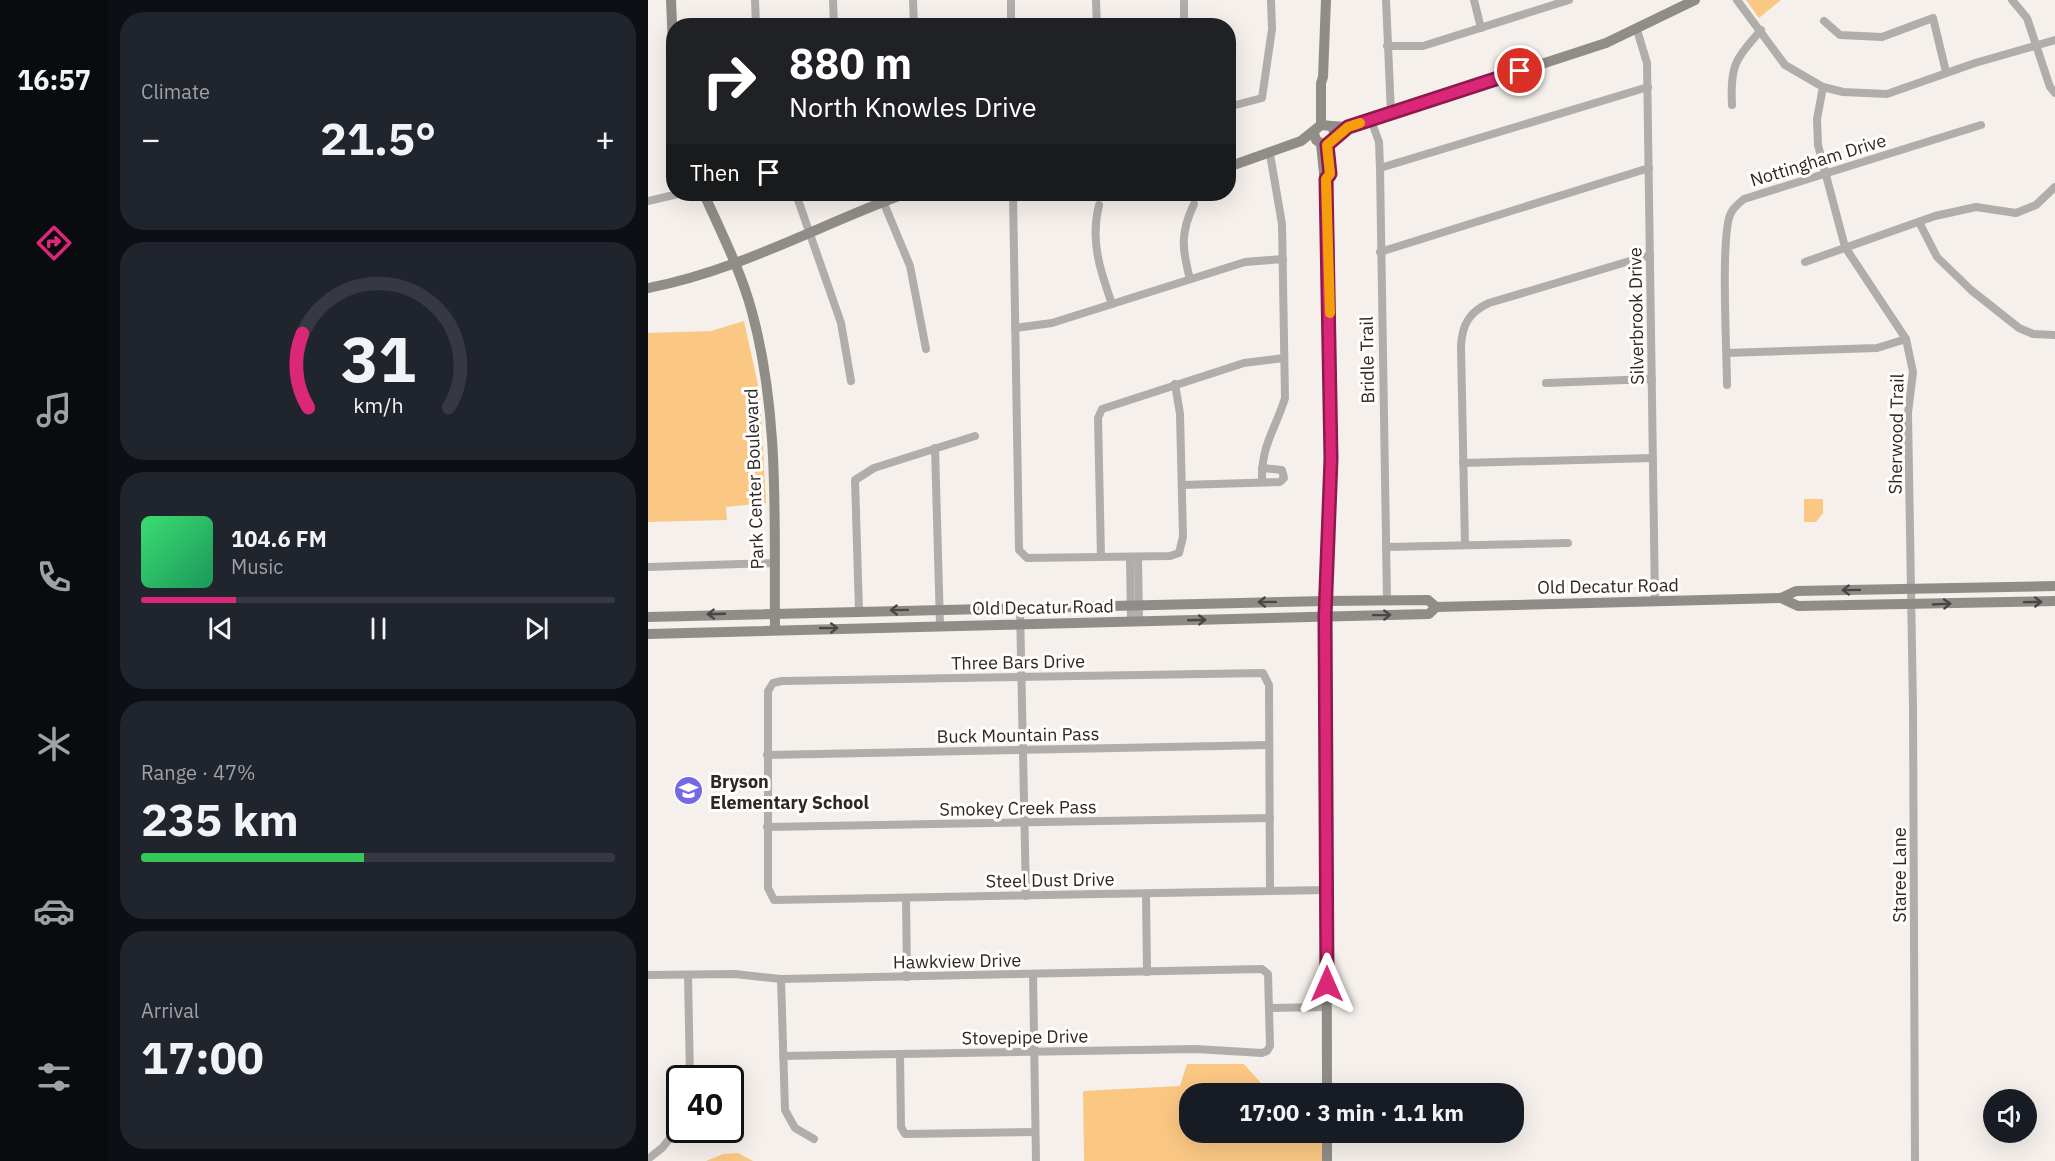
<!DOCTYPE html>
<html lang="en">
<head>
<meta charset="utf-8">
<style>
  :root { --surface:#171b24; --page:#20242c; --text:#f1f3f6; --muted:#9ea1a6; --line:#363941; --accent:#db2777 }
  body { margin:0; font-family:"IBM Plex Sans",sans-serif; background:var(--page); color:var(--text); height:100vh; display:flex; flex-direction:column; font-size:22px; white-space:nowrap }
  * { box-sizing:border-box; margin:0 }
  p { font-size:20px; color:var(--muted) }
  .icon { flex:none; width:33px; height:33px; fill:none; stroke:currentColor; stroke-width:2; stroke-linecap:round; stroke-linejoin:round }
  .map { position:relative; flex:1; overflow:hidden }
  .sheet { display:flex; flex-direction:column; gap:12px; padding:12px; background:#0d0f14; width:540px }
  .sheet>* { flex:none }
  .guide { position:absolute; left:18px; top:18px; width:570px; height:183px; border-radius:24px; box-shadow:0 6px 24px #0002; background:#202124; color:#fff; overflow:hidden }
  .buttons { position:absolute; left:1335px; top:1089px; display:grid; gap:12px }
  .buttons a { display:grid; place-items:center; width:54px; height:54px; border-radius:50%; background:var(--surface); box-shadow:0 6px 24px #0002; font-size:30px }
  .speed { position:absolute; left:18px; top:1065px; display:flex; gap:12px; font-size:30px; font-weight:700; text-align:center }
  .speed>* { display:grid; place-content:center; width:78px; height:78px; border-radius:50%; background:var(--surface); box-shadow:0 6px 24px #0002; line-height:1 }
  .speed .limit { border:3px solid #111; border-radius:9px; background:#fff; color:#111 }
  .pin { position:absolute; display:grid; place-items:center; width:51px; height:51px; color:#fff; margin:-26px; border:3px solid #fff; border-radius:50%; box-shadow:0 2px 6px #0007 }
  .me { position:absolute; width:66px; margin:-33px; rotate:0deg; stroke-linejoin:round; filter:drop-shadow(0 0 4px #0008) }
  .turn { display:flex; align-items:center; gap:21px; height:126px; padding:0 24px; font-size:27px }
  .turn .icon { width:78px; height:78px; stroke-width:2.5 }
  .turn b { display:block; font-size:42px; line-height:51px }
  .then { display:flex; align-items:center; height:57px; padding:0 24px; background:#0003; gap:12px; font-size:22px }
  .big { font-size:45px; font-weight:700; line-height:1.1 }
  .sheet .tile { flex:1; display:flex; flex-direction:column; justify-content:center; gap:9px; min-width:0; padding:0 21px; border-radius:24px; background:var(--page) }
  .sheet .dial { align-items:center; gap:0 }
  .dial svg { height:156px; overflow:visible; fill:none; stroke:var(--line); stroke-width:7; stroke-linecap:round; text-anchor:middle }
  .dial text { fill:var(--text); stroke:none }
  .song { display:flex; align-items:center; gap:18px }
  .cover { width:72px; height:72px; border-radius:9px; background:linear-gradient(135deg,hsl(140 70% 55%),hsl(150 70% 35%)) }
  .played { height:6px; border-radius:3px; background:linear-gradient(90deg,var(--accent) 20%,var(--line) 20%) }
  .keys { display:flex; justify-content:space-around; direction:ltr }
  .heat { display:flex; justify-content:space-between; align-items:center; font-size:33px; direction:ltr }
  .charge { height:9px; border-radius:4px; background:linear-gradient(90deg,#34c759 47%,var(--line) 0) }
  .trip { position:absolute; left:531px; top:1083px; width:345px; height:60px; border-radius:24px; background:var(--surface); box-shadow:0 6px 24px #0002; font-weight:700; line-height:60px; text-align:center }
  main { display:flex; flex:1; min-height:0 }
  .dock { display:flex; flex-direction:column; width:108px; justify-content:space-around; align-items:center; background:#090b0e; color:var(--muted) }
  .dock .icon { width:42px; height:42px }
  .dock .current { color:var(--accent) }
  .dock b { font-size:27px; color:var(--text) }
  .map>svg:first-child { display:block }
  .green { fill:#fbc884 }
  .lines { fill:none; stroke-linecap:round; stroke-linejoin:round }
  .street { stroke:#afaeab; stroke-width:8 }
  .secondary { stroke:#908d89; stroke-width:10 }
  .oneway { stroke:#494744 }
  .route-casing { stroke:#8e194d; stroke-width:15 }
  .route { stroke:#db2777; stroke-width:10 }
  .slow { stroke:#f59e0b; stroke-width:10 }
  .labels { text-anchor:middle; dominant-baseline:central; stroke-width:6; stroke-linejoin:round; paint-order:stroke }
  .street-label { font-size:18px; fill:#2b2927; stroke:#fffefd }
  .poi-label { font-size:18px; font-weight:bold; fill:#2b2927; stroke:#fffefd; text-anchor:start }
</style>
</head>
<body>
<main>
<nav class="dock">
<b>16:57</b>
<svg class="icon current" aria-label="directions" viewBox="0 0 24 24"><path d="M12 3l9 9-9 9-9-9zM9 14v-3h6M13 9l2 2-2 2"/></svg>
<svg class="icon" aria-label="music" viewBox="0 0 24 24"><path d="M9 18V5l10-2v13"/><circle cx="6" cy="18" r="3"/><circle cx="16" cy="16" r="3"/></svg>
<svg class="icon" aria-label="phone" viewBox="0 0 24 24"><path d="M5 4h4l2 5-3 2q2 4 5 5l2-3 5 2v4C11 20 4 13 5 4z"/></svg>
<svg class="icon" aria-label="climate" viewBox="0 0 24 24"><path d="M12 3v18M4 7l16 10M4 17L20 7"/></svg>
<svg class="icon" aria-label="car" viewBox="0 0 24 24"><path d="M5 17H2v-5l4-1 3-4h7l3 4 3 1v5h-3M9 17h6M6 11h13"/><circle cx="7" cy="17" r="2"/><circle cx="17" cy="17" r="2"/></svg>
<svg class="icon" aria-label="filters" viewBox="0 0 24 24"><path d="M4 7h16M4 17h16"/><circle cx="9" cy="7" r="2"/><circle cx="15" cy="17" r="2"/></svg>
</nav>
<section class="sheet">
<div class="tile"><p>Climate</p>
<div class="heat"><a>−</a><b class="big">21.5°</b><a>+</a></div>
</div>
<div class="tile dial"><svg viewBox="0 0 100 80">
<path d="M14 69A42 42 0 1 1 86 69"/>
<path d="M14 69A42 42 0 0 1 11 31" stroke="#db2777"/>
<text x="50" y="56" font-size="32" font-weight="700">31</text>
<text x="50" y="72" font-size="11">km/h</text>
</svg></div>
<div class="tile">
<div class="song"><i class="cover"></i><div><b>104.6 FM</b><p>Music</p></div></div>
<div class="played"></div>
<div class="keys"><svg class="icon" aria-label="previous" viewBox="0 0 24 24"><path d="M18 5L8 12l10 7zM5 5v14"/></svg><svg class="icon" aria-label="pause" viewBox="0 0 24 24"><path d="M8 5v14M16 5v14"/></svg><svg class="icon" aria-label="next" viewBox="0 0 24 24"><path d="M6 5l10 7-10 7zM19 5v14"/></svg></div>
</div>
<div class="tile"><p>Range · 47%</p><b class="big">235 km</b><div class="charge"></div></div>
<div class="tile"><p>Arrival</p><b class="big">17:00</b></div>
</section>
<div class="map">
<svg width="1407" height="1161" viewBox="0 0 1407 1161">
  <rect width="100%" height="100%" fill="#f5f0eb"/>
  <!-- green -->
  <g class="green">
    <path d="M1098 0H1133L1111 18Z"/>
    <path d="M96 321 112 394 118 503 78 507 79 520 0 522V333L63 331Z"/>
    <path d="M1156 499H1175V513L1168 522H1156Z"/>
    <path d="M539 1064H596L613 1083 618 1093 542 1094V1132L676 1133V1161H436L435 1091 532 1086Z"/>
    <path d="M90 1153 105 1161H58L75 1154Z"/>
  </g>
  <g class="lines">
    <!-- street -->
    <g class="street">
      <path d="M107 0 108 26"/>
      <path d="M185 0 186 26"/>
      <path d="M265 0 266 26"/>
      <path d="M363 0V26"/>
      <path d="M448 0 449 26"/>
      <path d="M536 0V26"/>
      <path d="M738 0 743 113"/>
      <path d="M826 0 833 28"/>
      <path d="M1089 0 1137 65 1175 87 1195 92 1239 94 1327 63 1407 40"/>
      <path d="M1364 0 1379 18 1402 87 1407 93"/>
      <path d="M1176 21 1192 35 1234 37 1285 18 1298 72"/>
      <path d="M989 30 999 63 1007 602"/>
      <path d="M739 46H775L921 0"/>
      <path d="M1175 87 1169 119 1170 145 1197 247 1258 339 1265 372 1260 413 1265 707 1267 1161"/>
      <path d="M1084 105C1082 65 1087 60 1113 30"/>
      <path d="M580 107 614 98 624 29 623 0"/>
      <path d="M723 120 731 142 732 168 739 601"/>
      <path d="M732 168 1000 87"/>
      <path d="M148 194 193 323 203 381"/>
      <path d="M232 194 262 266 278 349"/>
      <path d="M365 194 371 550 379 558 522 556 531 553 535 537 532 414 527 384"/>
      <path d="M0 201 30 194"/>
      <path d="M451 205C442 241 452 270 464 304"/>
      <path d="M1271 222 1289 257 1323 290 1371 328 1385 334 1407 335"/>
      <path d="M732 252 1001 168"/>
      <path d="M1157 262 1287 216 1328 207 1368 213 1388 205 1407 187"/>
      <path d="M542 279C534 249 532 233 546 204"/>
      <path d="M367 328 404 323 597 262 635 259"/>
      <path d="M1079 353 1229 348 1258 339"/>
      <path d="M898 383 1004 379"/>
      <path d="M1079 385C1079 355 1072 232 1083 213 1085 208 1091 203 1096 199L1333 125"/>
      <path d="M287 448 292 626"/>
      <path d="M815 463 1005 458"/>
      <path d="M614 482C613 444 627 431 637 398L634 224 622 154"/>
      <path d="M534 485 632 482 636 478 634 470 614 468"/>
      <path d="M817 545 813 346C814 325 821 312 841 303L1002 255"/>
      <path d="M738 547 920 543"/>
      <path d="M453 557 450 418 454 409 596 363 636 358"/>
      <path d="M482 557 483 622"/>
      <path d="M490 557 491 622"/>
      <path d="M0 567 126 563"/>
      <path d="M372 608 378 896"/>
      <path d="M211 611 207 480 226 468 327 436"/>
      <path d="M119 755 621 745"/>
      <path d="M119 827 622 818"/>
      <path d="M622 890 621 685 615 673 134 681 125 683 120 691V888L126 900 679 890"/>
      <path d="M498 894 499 972"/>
      <path d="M258 898 259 977"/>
      <path d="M385 974 388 1161"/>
      <path d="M0 975 87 974 133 979 614 969 620 974 622 1046 619 1051 614 1053 548 1049 135 1056"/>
      <path d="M40 975 42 1078"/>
      <path d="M133 979 137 1110 147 1128 166 1139"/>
      <path d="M621 1008 679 1007"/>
      <path d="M252 1054 253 1127 257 1134 387 1132"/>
      <path d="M0 1159 14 1148 32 1126"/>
    </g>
    <!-- secondary -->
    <g class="secondary">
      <path d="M23 0 26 70"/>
      <path d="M673 125V83L675 77 678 0"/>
      <path d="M684 126 700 127 958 43 1047 0"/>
      <path d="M673 144 681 221 683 459 678 601 679 1094"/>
      <path d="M580 167 653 141 673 125 684 126 687 135 682 144 676 145 668 140 666 133"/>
      <path d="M56 194C73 232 93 271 104 312 132 415 126 524 127 630"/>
      <path d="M0 288C90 271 171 225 256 194"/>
      <path d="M1133 598 1150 606 1407 601"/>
      <path d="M0 617 678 601 780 600 788 607 1133 598 1148 591 1407 586"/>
      <path d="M0 634 781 614 788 607"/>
      <path d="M679 1161V1132"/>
    </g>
  </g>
  <!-- one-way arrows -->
  <defs><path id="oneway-shaft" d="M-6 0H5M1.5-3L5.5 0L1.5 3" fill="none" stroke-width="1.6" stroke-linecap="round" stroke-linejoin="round" transform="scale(1.5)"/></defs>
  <g class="oneway">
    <use href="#oneway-shaft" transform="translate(1203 590) rotate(179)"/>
    <use href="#oneway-shaft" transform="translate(619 602) rotate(179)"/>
    <use href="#oneway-shaft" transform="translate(1385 602) rotate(-1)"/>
    <use href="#oneway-shaft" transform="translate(1294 604) rotate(-3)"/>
    <use href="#oneway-shaft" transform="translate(251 610) rotate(179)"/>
    <use href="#oneway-shaft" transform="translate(68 614) rotate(178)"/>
    <use href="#oneway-shaft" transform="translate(734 615) rotate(-1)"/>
    <use href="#oneway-shaft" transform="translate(549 620) rotate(-2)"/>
    <use href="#oneway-shaft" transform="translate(181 628) rotate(-1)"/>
  </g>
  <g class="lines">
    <defs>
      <path id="route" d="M679 984 677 616 683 459 678 179 682 174 679 145 700 127 872 71"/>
    </defs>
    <!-- route casing -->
    <use href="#route" class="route-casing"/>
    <!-- route -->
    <use href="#route" class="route"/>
    <!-- slow -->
    <path class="slow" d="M682 313 678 179 682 174 679 145 700 127 712 123"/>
  </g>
  <!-- icons -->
  <defs>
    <symbol id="school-disc" viewBox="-11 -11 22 22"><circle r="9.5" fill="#7469e3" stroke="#fffefd"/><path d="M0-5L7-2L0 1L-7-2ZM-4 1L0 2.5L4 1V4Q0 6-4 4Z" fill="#fff"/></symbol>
  </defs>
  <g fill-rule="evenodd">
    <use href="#school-disc" x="24" y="774" width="33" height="33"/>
  </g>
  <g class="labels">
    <!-- street labels -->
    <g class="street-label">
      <text transform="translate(1170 160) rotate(-17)">Nottingham Drive</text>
      <text transform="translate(988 316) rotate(-91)">Silverbrook Drive</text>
      <text transform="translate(719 360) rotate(-91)">Bridle Trail</text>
      <text transform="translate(1248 434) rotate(-89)">Sherwood Trail</text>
      <text transform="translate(106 479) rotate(-92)">Park Center Boulevard</text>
      <text transform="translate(960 586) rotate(-1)">Old Decatur Road</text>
      <text transform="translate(395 607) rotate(-1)">Old Decatur Road</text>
      <text transform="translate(370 662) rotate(-1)">Three Bars Drive</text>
      <text transform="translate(370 735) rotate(-1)">Buck Mountain Pass</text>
      <text transform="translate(370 808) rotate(-1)">Smokey Creek Pass</text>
      <text transform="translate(1251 875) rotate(-90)">Staree Lane</text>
      <text transform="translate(402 880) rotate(-1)">Steel Dust Drive</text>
      <text transform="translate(309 961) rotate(-1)">Hawkview Drive</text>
      <text transform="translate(377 1037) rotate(-1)">Stovepipe Drive</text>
    </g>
    <!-- poi labels -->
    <g class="poi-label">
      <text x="62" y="781">Bryson<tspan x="62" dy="21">Elementary School</tspan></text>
    </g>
  </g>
</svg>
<div class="buttons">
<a><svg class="icon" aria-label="sound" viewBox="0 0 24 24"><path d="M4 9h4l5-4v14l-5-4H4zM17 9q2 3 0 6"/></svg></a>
</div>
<div class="speed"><div class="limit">40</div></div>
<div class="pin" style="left:872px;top:71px;background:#d93025"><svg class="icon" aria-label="arrive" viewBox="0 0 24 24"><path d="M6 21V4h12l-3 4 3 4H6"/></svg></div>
<svg class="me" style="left:679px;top:984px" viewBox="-20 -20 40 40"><path d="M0-17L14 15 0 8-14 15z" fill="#db2777" stroke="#fff" stroke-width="4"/></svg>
<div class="trip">17:00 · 3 min · 1.1 km</div>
<div class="guide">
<div class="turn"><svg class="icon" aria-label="right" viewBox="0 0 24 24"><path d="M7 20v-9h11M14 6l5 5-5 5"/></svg><div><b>880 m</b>North Knowles Drive</div></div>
<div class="then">Then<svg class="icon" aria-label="arrive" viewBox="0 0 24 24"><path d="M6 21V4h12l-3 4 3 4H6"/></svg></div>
</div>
</div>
</main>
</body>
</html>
